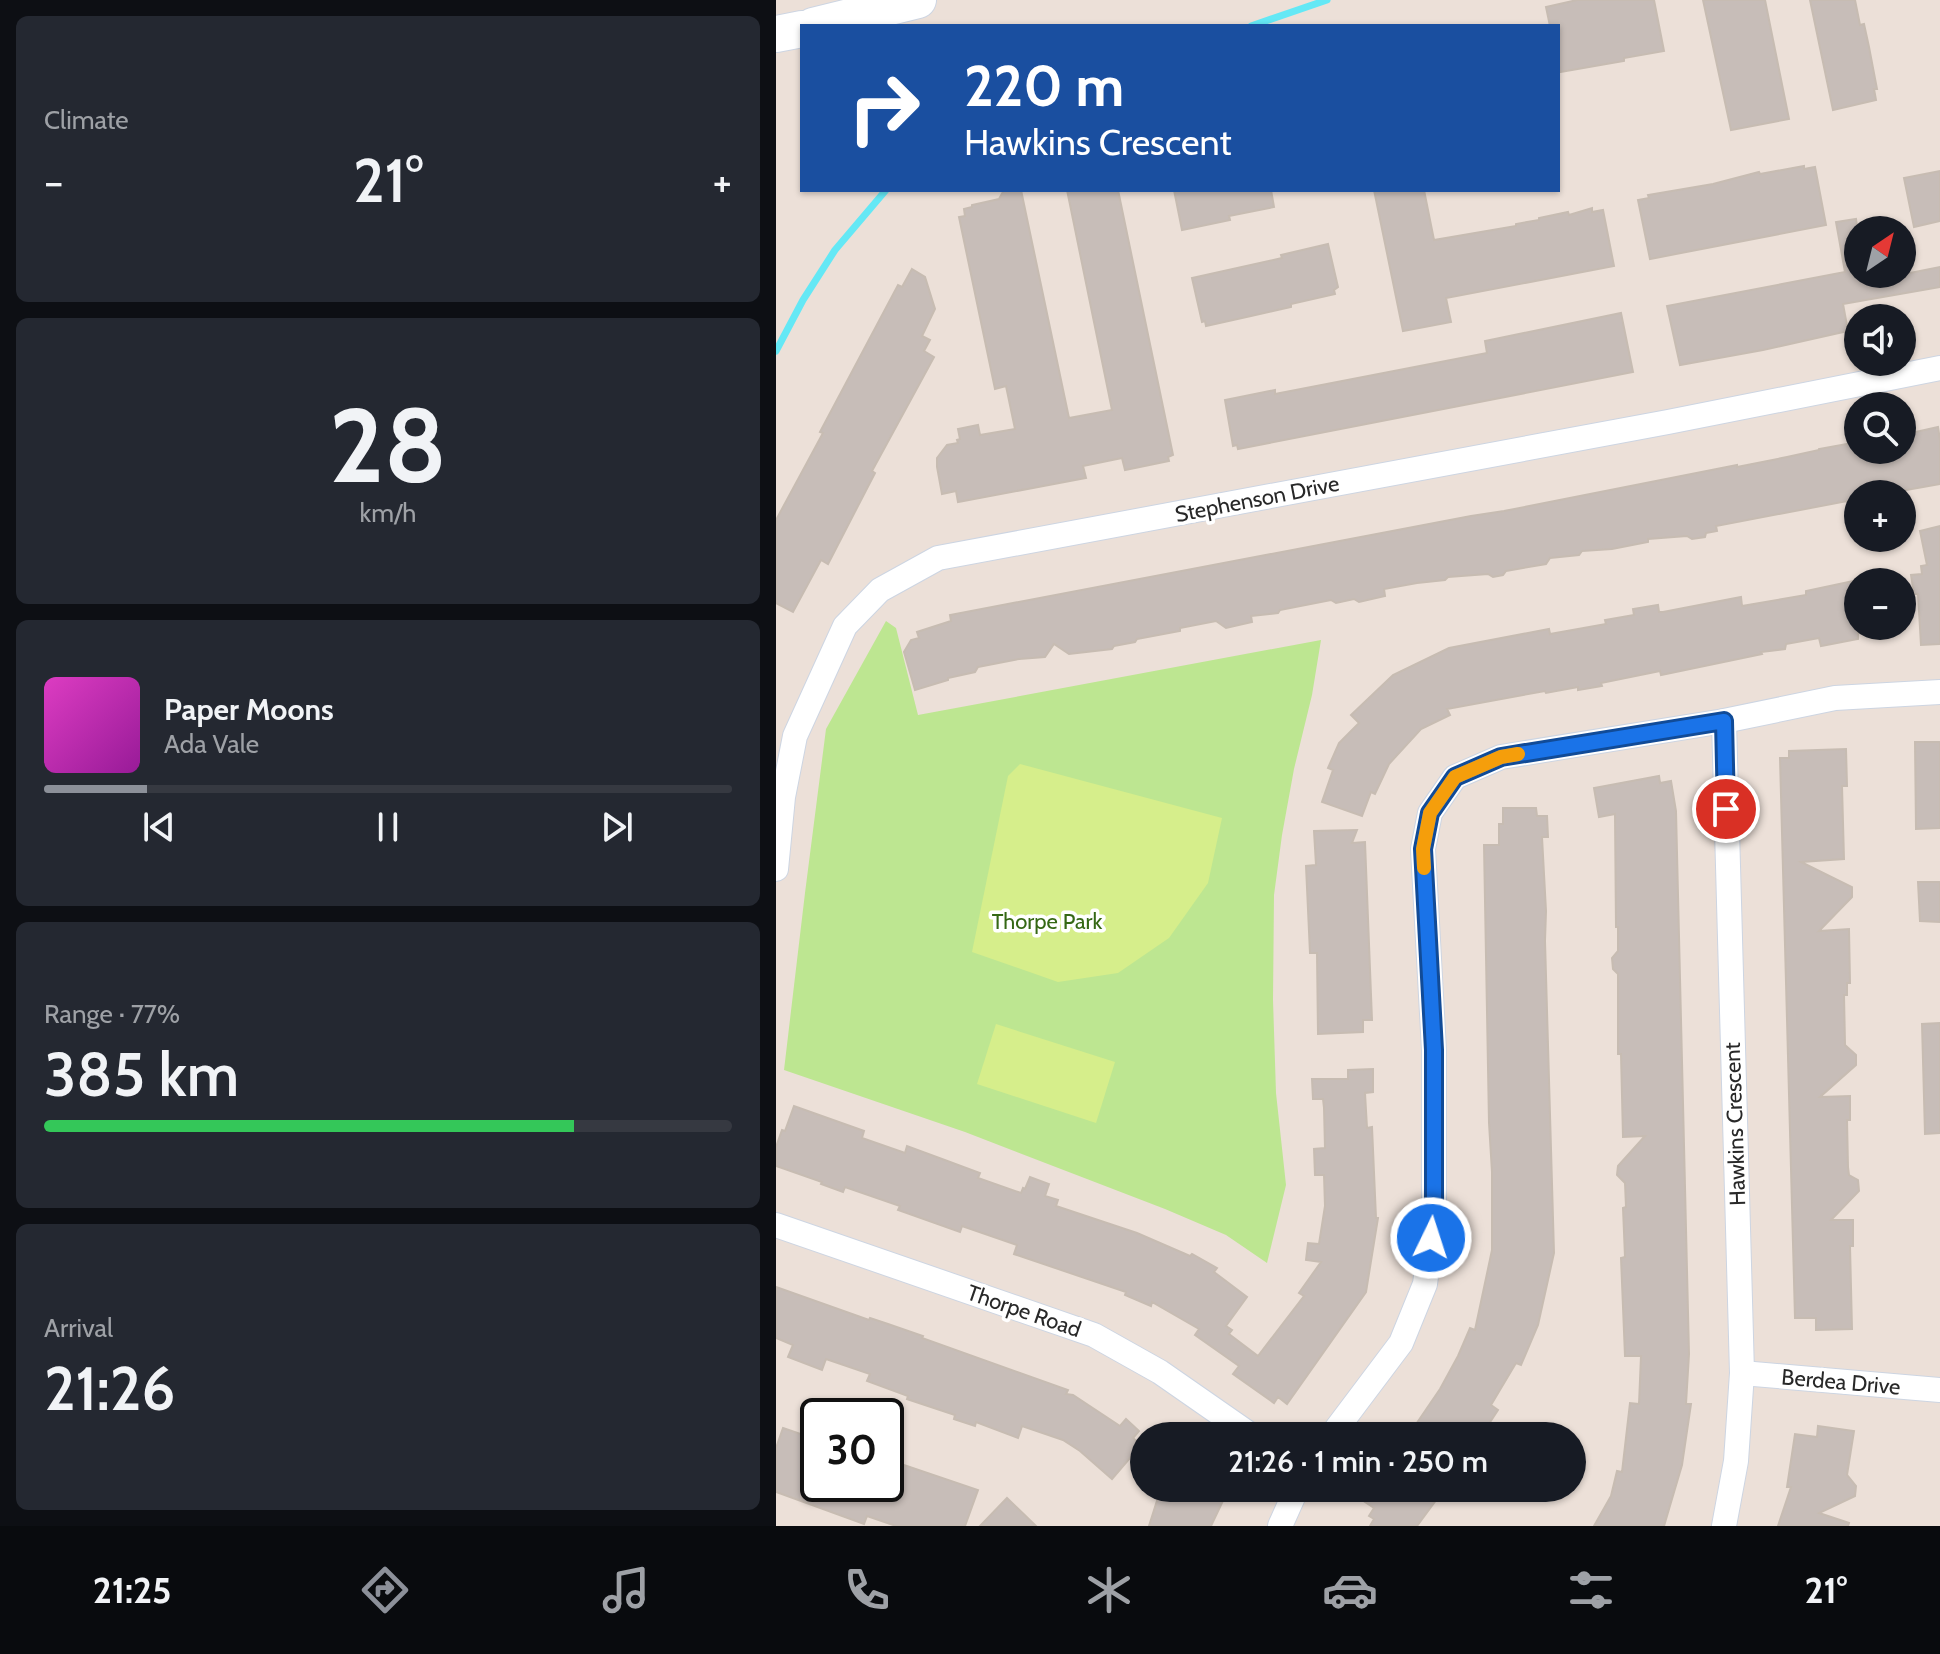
<!DOCTYPE html>
<html lang="en">
<head>
<meta charset="utf-8">
<style>
  :root { --surface:#171b24; --page:#242831; --text:#f1f3f6; --muted:#9ea1a6; --line:#363941; --accent:#8c9099 }
  body { margin:0; font-family:Cabin,sans-serif; background:var(--page); color:var(--text); height:100vh; display:flex; flex-direction:column; font-size:30px; white-space:nowrap }
  * { box-sizing:border-box; margin:0 }
  p { font-size:26px; color:var(--muted) }
  .icon { flex:none; width:44px; height:44px; fill:none; stroke:currentColor; stroke-width:2; stroke-linecap:round; stroke-linejoin:round }
  .map { position:relative; flex:1; overflow:hidden }
  .details { display:flex; flex-direction:column; gap:16px; padding:16px; background:#0d0f14; width:776px }
  .details>* { flex:none }
  .banner { position:absolute; left:24px; top:24px; width:760px; height:168px; border-radius:0px; box-shadow:0 2px 6px #0004; background:#1a4fa0; color:#fff; overflow:hidden }
  .needle { width:52px; rotate:35deg }
  .buttons { position:absolute; left:1068px; top:216px; display:grid; gap:16px }
  .buttons a { display:grid; place-items:center; width:72px; height:72px; border-radius:50%; background:var(--surface); box-shadow:0 2px 6px #0004; font-size:40px }
  .speed { position:absolute; left:24px; top:1398px; display:flex; gap:16px; font-size:40px; font-weight:700; text-align:center }
  .speed>* { display:grid; place-content:center; width:104px; height:104px; border-radius:50%; background:var(--surface); box-shadow:0 2px 6px #0004; line-height:1 }
  .speed .limit { border:4px solid #111; border-radius:12px; background:#fff; color:#111 }
  .pin { position:absolute; display:grid; place-items:center; width:68px; height:68px; color:#fff; margin:-34px; border:4px solid #fff; border-radius:50%; box-shadow:0 2px 8px #0007 }
  .me { position:absolute; width:88px; margin:-44px; rotate:4deg; stroke-linejoin:round; filter:drop-shadow(0 0 6px #0008) }
  .turn { display:flex; align-items:center; gap:28px; height:168px; padding:0 32px; font-size:36px }
  .turn .icon { width:104px; height:104px; stroke-width:2.5 }
  .turn b { display:block; font-size:56px; line-height:68px }
  .big { font-size:60px; font-weight:600; line-height:1.1 }
  .details .tile { flex:1; display:flex; flex-direction:column; justify-content:center; gap:12px; min-width:0; padding:0 28px; border-radius:12px; background:var(--page) }
  .details .dial { align-items:center; gap:0 }
  .dial b { font-size:104px; line-height:1 }
  .song { display:flex; align-items:center; gap:24px }
  .cover { width:96px; height:96px; border-radius:12px; background:linear-gradient(135deg,hsl(310 70% 55%),hsl(300 70% 35%)) }
  .played { height:8px; border-radius:4px; background:linear-gradient(90deg,var(--accent) 15%,var(--line) 15%) }
  .keys { display:flex; justify-content:space-around; direction:ltr }
  .heat { display:flex; justify-content:space-between; align-items:center; font-size:44px; direction:ltr }
  .charge { height:12px; border-radius:6px; background:linear-gradient(90deg,#34c759 77%,var(--line) 0) }
  .trip { position:absolute; left:354px; top:1422px; width:456px; height:80px; border-radius:40px; background:var(--surface); box-shadow:0 2px 6px #0004; font-weight:600; line-height:80px; text-align:center }
  .dock { display:flex; height:128px; justify-content:space-around; align-items:center; background:#090b0e; color:var(--muted) }
  .dock .icon { width:56px; height:56px }
  .dock .on { color:var(--accent) }
  .dock b { font-size:36px; color:var(--text) }
  main { display:flex; flex:1; min-height:0 }
  .map>svg:first-child { display:block }
  .green { fill:#bde691 }
  .pitch { fill:#d6ee8b }
  .lines { fill:none; stroke-linecap:round; stroke-linejoin:round }
  .stream { stroke:#64e8f5; stroke-width:7 }
  .building { fill:#c7bdb8; stroke:#c7bcb2; stroke-width:2 }
  .street-casing { stroke:#cdd5e2; stroke-width:26 }
  .secondary-casing { stroke:#cdd5e2; stroke-width:38 }
  .street { stroke:#fff; stroke-width:24 }
  .secondary { stroke:#fff; stroke-width:36 }
  .route-casing { stroke:#114b97; stroke-width:20 }
  .route { stroke:#1a73e8; stroke-width:14 }
  .slow { stroke:#f59e0b; stroke-width:14 }
  .labels { text-anchor:middle; dominant-baseline:central; stroke-width:7; stroke-linejoin:round; paint-order:stroke }
  .street-label { font-size:22px; fill:#282828; stroke:#fff }
  .park-label { font-size:22px; fill:#356815; stroke:#fff }
</style>
</head>
<body>
<main>
<section class="details">
<div class="tile"><p>Climate</p>
<div class="heat"><a>−</a><b class="big">21°</b><a>+</a></div>
</div>
<div class="tile dial"><b>28</b><p>km/h</p></div>
<div class="tile">
<div class="song"><i class="cover"></i><div><b>Paper Moons</b><p>Ada Vale</p></div></div>
<div class="played"></div>
<div class="keys"><svg class="icon" aria-label="previous" viewBox="0 0 24 24"><path d="M18 5L8 12l10 7zM5 5v14"/></svg><svg class="icon" aria-label="pause" viewBox="0 0 24 24"><path d="M8 5v14M16 5v14"/></svg><svg class="icon" aria-label="next" viewBox="0 0 24 24"><path d="M6 5l10 7-10 7zM19 5v14"/></svg></div>
</div>
<div class="tile"><p>Range · 77%</p><b class="big">385 km</b><div class="charge"></div></div>
<div class="tile"><p>Arrival</p><b class="big">21:26</b></div>
</section>
<div class="map">
<svg width="1164" height="1526" viewBox="0 0 1164 1526">
  <rect width="100%" height="100%" fill="#ece0d8"/>
  <!-- green -->
  <path class="green" d="M110 621 120 628 142 715 545 640 536 695 518 769 506 835 498 895 497 1000 500 1093 510 1185 491 1263 450 1235 389 1209 189 1132 8 1070 29 893 50 729Z"/>
  <!-- pitch -->
  <g class="pitch">
    <path d="M244 764 446 818 432 883 393 938 342 973 282 982 196 952 232 776Z"/>
    <path d="M220 1024 339 1062 320 1123 201 1084Z"/>
  </g>
  <g class="lines">
    <!-- stream -->
    <g class="stream">
      <path d="M475 26 551 0"/>
      <path d="M0 351 27 300 59 250 110 190"/>
    </g>
  </g>
  <!-- building -->
  <g class="building">
    <path d="M801 0H878L888 51 848 58V61L784 72 782 61V26H774L770 7Z"/>
    <path d="M927 0H989L1013 119 955 130Z"/>
    <path d="M1034 0H1079L1084 25 1088 24 1093 47 1101 89H1098L1100 100 1057 110Z"/>
    <path d="M1028 166V169L1039 167 1050 225 874 259 862 200 873 198 872 195 937 184 983 172 984 174Z"/>
    <path d="M1164 171V221L1138 227 1128 178Z"/>
    <path d="M228 190H245L293 418 336 410 291 190H342L397 455 392 457 393 461 349 470 346 458 307 466 310 478 182 502 180 491 166 494 161 467V458L171 445 182 443 181 440 184 439 182 429 202 425 204 435 239 429 230 386 219 389 183 217 189 216 188 209 196 207V205L223 199Z"/>
    <path d="M398 190H495L498 207 453 216 454 220 406 230Z"/>
    <path d="M598 190H648L658 240 740 226V224L763 220V218L792 212 793 215 816 208V212L827 210 838 266 670 298 675 322 627 331Z"/>
    <path d="M1080 219 1082 233V274H1129L1164 267V287L1067 304 1072 331 987 350 904 365 891 306 1069 272 1060 222Z"/>
    <path d="M552 244 562 287 558 290 559 294 515 304V307L475 316 430 326 429 321 426 322 416 278 506 258 505 255Z"/>
    <path d="M136 269 149 277 159 309 146 336 154 340 148 351 158 357 96 471 99 473 52 564 45 560 17 612 0 603V520L47 433 44 432 122 285 126 287Z"/>
    <path d="M845 313 857 372 462 449 461 445 457 446 449 400 499 390V394L711 353 709 341Z"/>
    <path d="M1162 427 1164 440V484L1108 494H1082V499L940 526 941 531 930 533 929 537 916 539 911 536 872 539V542L836 549 806 551 803 555 774 558 770 564 730 571 727 575 717 577 712 574 672 577 669 580 641 583 608 589 609 596 583 602 578 599 560 603 555 600 504 610 502 613 475 616 476 622 450 628 440 621 404 628V631L361 639 359 642 338 646 336 649 293 654 278 644 269 657 243 659 202 667 199 672 172 678V680L139 690 128 652 135 640 143 638 141 632 175 621 174 615 695 516 728 511 961 465V467L1011 457 1043 450V449L1082 442V450H1126V435Z"/>
    <path d="M1164 526V644L1145 645 1142 594H1138L1135 575 1146 574 1145 566 1151 565 1144 531Z"/>
    <path d="M1082 580V639L1045 646 1043 638 1010 644 1009 649 985 652 986 654 885 675 884 671 825 683 826 686 802 690V687L770 693 769 691 671 709 674 715 645 729 613 764 599 794 595 792 586 816 546 802 557 770 552 768 563 743 583 723 575 715 617 675 673 648 773 629 774 634 830 624 829 620 858 615 857 609 882 605 883 612H887L965 597 966 606 1030 595V591Z"/>
    <path d="M1139 742H1164V828L1140 829Z"/>
    <path d="M1070 749 1071 786H1066L1068 859 1025 862 1076 887V897L1043 931 1073 929 1074 983H1071V995H1068L1069 1045 1080 1055V1065L1044 1097 1074 1096V1120H1071L1072 1167 1073 1175 1082 1180 1083 1191 1055 1220H1077V1246H1074L1076 1329 1040 1330V1318H1019L1004 758H1013V751Z"/>
    <path d="M883 776 884 783 895 781 900 811 913 1354 910 1404H915L906 1465 888 1526H818L835 1496 841 1471 846 1472 854 1403 863 1404 865 1356H849L845 1258 849 1257 847 1208 850 1207 849 1183 841 1175 842 1166 869 1136 847 1137 845 1054H842V974L837 969 836 958 842 951V927H840L839 814 823 817 818 788Z"/>
    <path d="M727 808H760L761 816H771L772 837H766L770 911 769 941 778 1253 762 1325 745 1365 740 1363 715 1405 722 1410 705 1436H632L664 1389 682 1356 694 1328 699 1330 716 1250V1172L713 1123 708 845H723V824H727Z"/>
    <path d="M581 830 576 843 589 842 596 1020H587V1032L542 1034 541 953H534L530 866 540 865 538 831Z"/>
    <path d="M1142 882H1164V922L1144 921Z"/>
    <path d="M1164 1023V1133L1149 1134 1146 1024Z"/>
    <path d="M597 1069V1092L589 1093 591 1128 596 1127 600 1218H602L590 1292 511 1404 502 1397 498 1403 457 1374 463 1366 419 1335 423 1329 376 1302 375 1306 349 1295 350 1292 238 1254 241 1245 186 1226 184 1232 122 1210 124 1206 69 1187 67 1192 45 1184 46 1182 0 1166V1147L6 1130 9 1131 18 1106 88 1131 86 1138 129 1153 131 1146 166 1159 204 1173 202 1178 245 1193 247 1188 249 1189 254 1177 273 1184 269 1196 282 1200 280 1206 361 1233 414 1256 416 1254 441 1268 438 1272 471 1297 450 1326 456 1330 453 1334 482 1356 528 1296 523 1293 545 1262 530 1260 532 1243 543 1244 549 1206 548 1175H539L538 1149 549 1148 548 1108 547 1099H537L536 1079H572V1070Z"/>
    <path d="M0 1287 93 1320 94 1318 112 1324 147 1336 146 1338 292 1390 290 1394 297 1395 344 1426 350 1419 363 1431 357 1438 365 1445 336 1479 304 1451 287 1440 246 1426 242 1438 200 1422 199 1426 178 1419 179 1415 131 1399 132 1396 91 1381 94 1374 50 1359 46 1370 12 1357 17 1345 0 1338Z"/>
    <path d="M1042 1426 1078 1431 1071 1475 1080 1486 1079 1496 1043 1513 1073 1523 1072 1526H1002L1015 1487H1011L1019 1434 1041 1437Z"/>
    <path d="M7 1428 42 1440V1484H110V1459L202 1490 189 1526H120L91 1516 88 1524 0 1492V1448Z"/>
    <path d="M385 1488H453L435 1526H373Z"/>
    <path d="M594 1488H669L641 1526H594L598 1519 593 1516 598 1508 586 1500Z"/>
    <path d="M231 1498 260 1526H204Z"/>
  </g>
  <g class="lines">
    <defs>
      <g id="street">
        <path d="M948 721 966 1373 960 1461 948 1526"/>
        <path d="M0 869 7 797 19 736 69 626 104 590 162 558 892 422 1164 368"/>
        <path d="M0 1225 318 1335 384 1372 476 1436"/>
        <path d="M966 1373 1164 1390"/>
        <path d="M555 1436 625 1343 649 1284 658 1214V1050L647 849 654 813 679 777 725 757 948 721 1059 698 1164 692"/>
        <path d="M504 1526 521 1488"/>
      </g>
      <g id="secondary">
        <path d="M37 26 142 0"/>
        <path d="M0 34 26 29"/>
      </g>
    </defs>
    <!-- street casing -->
    <use href="#street" class="street-casing"/>
    <!-- secondary casing -->
    <use href="#secondary" class="secondary-casing"/>
    <!-- street -->
    <use href="#street" class="street"/>
    <!-- secondary -->
    <use href="#secondary" class="secondary"/>
  </g>
  <g class="lines">
    <defs>
      <path id="route" d="M655 1238 658 1214V1050L647 849 654 813 679 777 725 757 948 721 950 809"/>
    </defs>
    <!-- route casing -->
    <use href="#route" class="route-casing"/>
    <!-- route -->
    <use href="#route" class="route"/>
    <!-- slow -->
    <path class="slow" d="M648 868 647 849 654 813 679 777 725 757 742 754"/>
  </g>
  <g class="labels">
    <!-- street labels -->
    <g class="street-label">
      <text transform="translate(481 499) rotate(-11)">Stephenson Drive</text>
      <text transform="translate(959 1124) rotate(-92)">Hawkins Crescent</text>
      <text transform="translate(248 1311) rotate(19)">Thorpe Road</text>
      <text transform="translate(1065 1382) rotate(5)">Berdea Drive</text>
    </g>
    <!-- park labels -->
    <g class="park-label">
      <text x="271" y="921">Thorpe Park</text>
    </g>
  </g>
</svg>
<div class="buttons">
<a><svg class="needle" viewBox="-14 -14 28 28"><path d="M0-13l5 13h-10z" fill="#e53935"/><path d="M0 13l5-13h-10z" fill="#9ea1a6"/></svg></a>
<a><svg class="icon" aria-label="sound" viewBox="0 0 24 24"><path d="M4 9h4l5-4v14l-5-4H4zM17 9q2 3 0 6"/></svg></a>
<a><svg class="icon" aria-label="search" viewBox="0 0 24 24"><circle cx="10" cy="10" r="6"/><path d="M15 15l6 6"/></svg></a>
<a>+</a>
<a>−</a>
</div>
<div class="speed"><div class="limit">30</div></div>
<div class="pin" style="left:950px;top:809px;background:#d93025"><svg class="icon" aria-label="arrive" viewBox="0 0 24 24"><path d="M6 21V4h12l-3 4 3 4H6"/></svg></div>
<svg class="me" style="left:655px;top:1238px" viewBox="-20 -20 40 40"><circle r="17" fill="#1a73e8" stroke="#fff" stroke-width="3"/><path d="M0-11L8 9 0 5-8 9z" fill="#fff"/></svg>
<div class="trip">21:26 · 1 min · 250 m</div>
<div class="banner">
<div class="turn"><svg class="icon" aria-label="right" viewBox="0 0 24 24"><path d="M7 20v-9h11M14 6l5 5-5 5"/></svg><div><b>220 m</b>Hawkins Crescent</div></div>
</div>
</div>
</main>
<nav class="dock">
<b>21:25</b>
<svg class="icon on" aria-label="directions" viewBox="0 0 24 24"><path d="M12 3l9 9-9 9-9-9zM9 14v-3h6M13 9l2 2-2 2"/></svg>
<svg class="icon" aria-label="music" viewBox="0 0 24 24"><path d="M9 18V5l10-2v13"/><circle cx="6" cy="18" r="3"/><circle cx="16" cy="16" r="3"/></svg>
<svg class="icon" aria-label="phone" viewBox="0 0 24 24"><path d="M5 4h4l2 5-3 2q2 4 5 5l2-3 5 2v4C11 20 4 13 5 4z"/></svg>
<svg class="icon" aria-label="climate" viewBox="0 0 24 24"><path d="M12 3v18M4 7l16 10M4 17L20 7"/></svg>
<svg class="icon" aria-label="car" viewBox="0 0 24 24"><path d="M5 17H2v-5l4-1 3-4h7l3 4 3 1v5h-3M9 17h6M6 11h13"/><circle cx="7" cy="17" r="2"/><circle cx="17" cy="17" r="2"/></svg>
<svg class="icon" aria-label="filters" viewBox="0 0 24 24"><path d="M4 7h16M4 17h16"/><circle cx="9" cy="7" r="2"/><circle cx="15" cy="17" r="2"/></svg>
<b>21°</b>
</nav>
</body>
</html>
